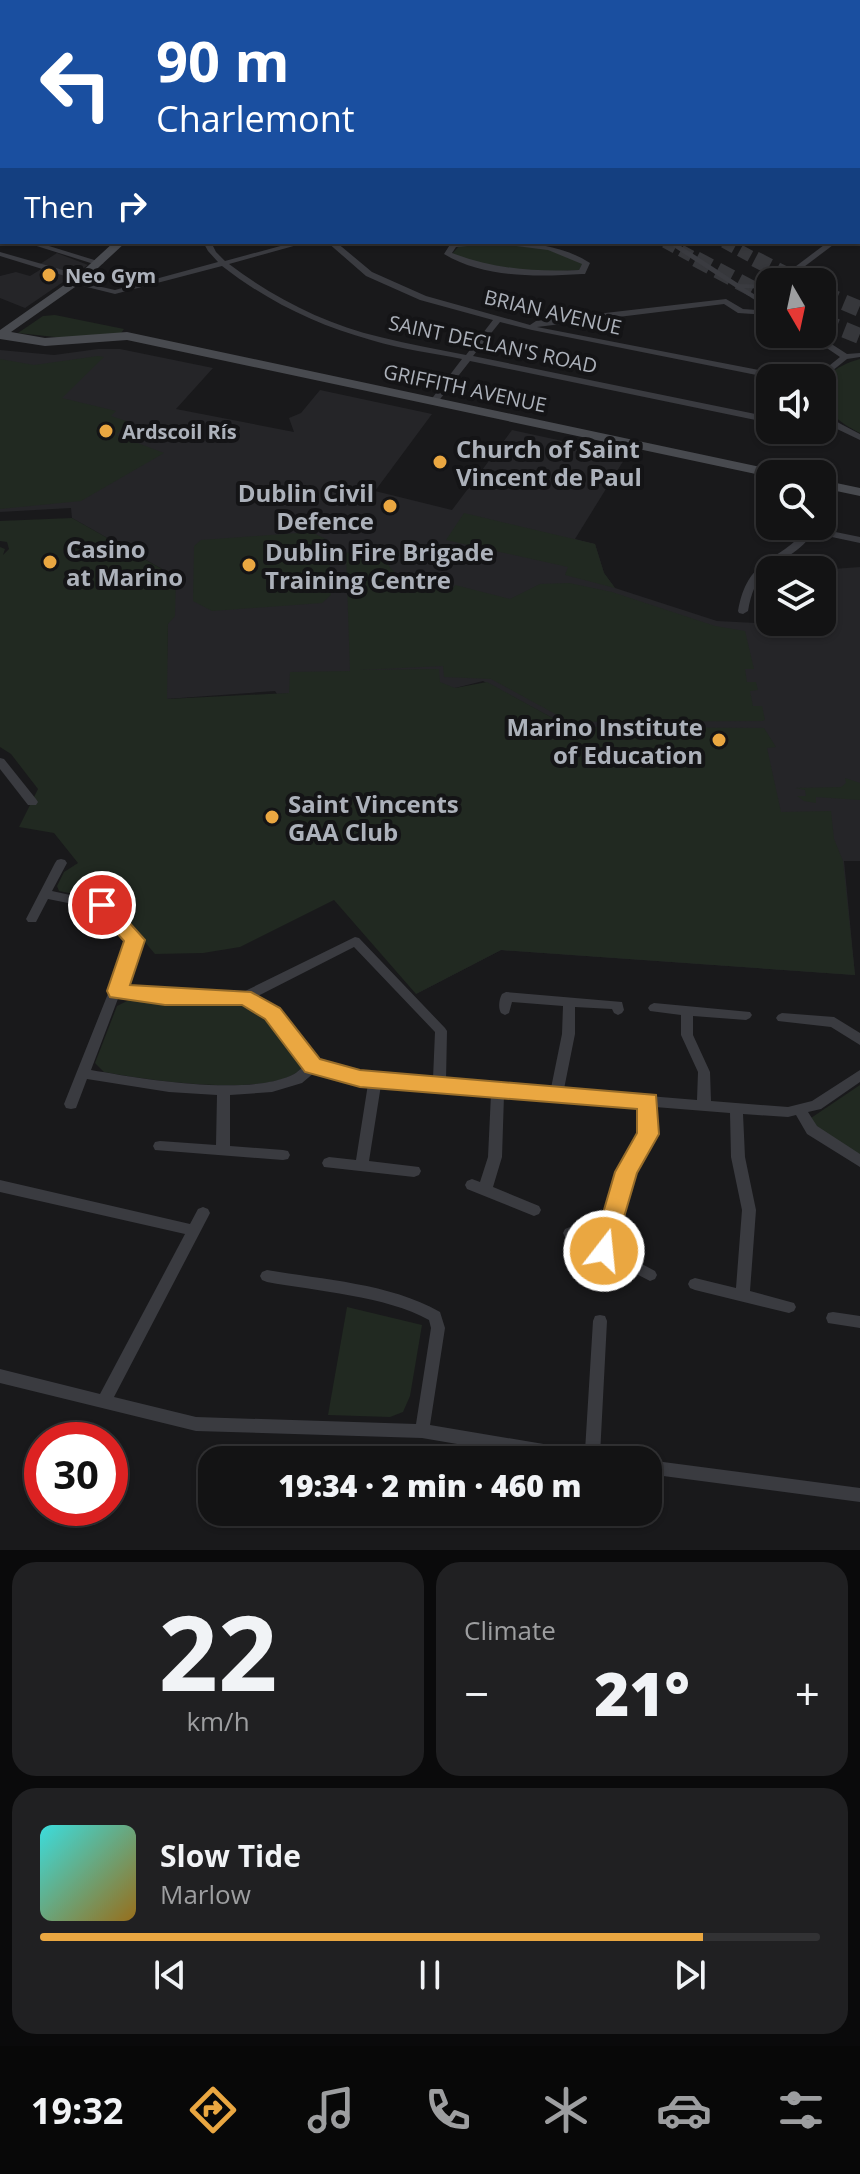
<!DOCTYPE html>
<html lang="en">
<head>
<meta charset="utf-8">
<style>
  :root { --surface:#131314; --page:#202022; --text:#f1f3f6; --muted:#9d9ea0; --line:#323234; --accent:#eaa741 }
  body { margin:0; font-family:"Open Sans",sans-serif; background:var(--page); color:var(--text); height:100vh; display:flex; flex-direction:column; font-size:30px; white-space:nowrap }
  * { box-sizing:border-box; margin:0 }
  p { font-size:26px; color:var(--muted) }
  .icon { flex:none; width:44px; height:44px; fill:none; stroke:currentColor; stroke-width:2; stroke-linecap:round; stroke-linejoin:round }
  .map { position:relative; height:1550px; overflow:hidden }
  .side { display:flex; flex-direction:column; gap:12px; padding:12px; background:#0a0a0b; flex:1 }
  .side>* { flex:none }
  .top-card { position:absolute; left:0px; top:0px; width:860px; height:244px; box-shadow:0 2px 6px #0004,0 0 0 2px var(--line); background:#1a4fa0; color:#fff; overflow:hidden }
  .needle { width:52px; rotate:171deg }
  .buttons { position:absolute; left:756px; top:268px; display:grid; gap:16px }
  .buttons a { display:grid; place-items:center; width:80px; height:80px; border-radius:16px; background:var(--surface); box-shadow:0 2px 6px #0004,0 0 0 2px var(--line); font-size:40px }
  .speed { position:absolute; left:24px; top:1422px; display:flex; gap:16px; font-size:40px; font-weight:700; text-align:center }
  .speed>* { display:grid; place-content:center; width:104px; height:104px; border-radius:50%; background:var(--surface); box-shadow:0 2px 6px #0004,0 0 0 2px var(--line); line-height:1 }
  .speed .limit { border:12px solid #d22; background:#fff; color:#111 }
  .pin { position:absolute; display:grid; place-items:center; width:68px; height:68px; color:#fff; margin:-34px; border:4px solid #fff; border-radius:50%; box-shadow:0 2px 8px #0007 }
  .me { position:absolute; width:88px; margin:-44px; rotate:16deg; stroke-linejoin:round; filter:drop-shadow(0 0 6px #0008) }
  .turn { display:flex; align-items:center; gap:28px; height:168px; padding:0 24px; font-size:36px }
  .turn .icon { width:104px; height:104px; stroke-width:2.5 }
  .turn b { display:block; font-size:56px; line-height:68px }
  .then { display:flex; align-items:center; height:76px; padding:0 24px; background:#0003; gap:16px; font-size:30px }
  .big { font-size:60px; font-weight:800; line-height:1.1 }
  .side .widget { flex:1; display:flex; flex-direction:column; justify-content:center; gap:12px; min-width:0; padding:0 28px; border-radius:24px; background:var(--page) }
  .side .dial { align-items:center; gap:0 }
  .dial b { font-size:104px; line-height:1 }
  .song { display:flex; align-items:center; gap:24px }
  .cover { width:96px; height:96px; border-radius:12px; background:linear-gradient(135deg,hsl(180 70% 55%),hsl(40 70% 35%)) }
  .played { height:8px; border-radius:4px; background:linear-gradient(90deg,var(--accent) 85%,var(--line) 85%) }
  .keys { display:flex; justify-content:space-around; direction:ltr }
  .heat { display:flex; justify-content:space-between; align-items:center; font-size:44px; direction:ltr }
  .side .tiles { flex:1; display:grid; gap:12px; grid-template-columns:1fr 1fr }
  .widget:last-child { grid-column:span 2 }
  .trip { position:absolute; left:198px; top:1446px; width:464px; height:80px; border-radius:24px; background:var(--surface); box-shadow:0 2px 6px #0004,0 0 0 2px var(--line); font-weight:800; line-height:80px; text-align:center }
  .tabs { display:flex; height:128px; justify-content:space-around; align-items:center; background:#080808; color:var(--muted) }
  .tabs .icon { width:56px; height:56px }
  .tabs .selected { color:var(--accent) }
  .tabs b { font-size:36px; color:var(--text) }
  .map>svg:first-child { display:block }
  .built { fill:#252528 }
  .green { fill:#212921 }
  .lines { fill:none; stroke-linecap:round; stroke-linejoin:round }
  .motorway-tunnel-far1 { stroke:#36373b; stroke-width:12; stroke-dasharray:12 6; stroke-linecap:butt }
  .motorway-tunnel { stroke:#36373b; stroke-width:16; stroke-dasharray:16 8; stroke-linecap:butt }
  .minor { fill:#3a3b40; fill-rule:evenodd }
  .tertiary { fill:#3a3b40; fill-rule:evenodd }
  .secondary { fill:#484a4f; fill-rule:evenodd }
  .rail-casing { stroke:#4d4f54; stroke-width:4 }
  .rail { stroke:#141416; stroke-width:2; stroke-dasharray:6; stroke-linecap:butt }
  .route { fill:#eaa741; stroke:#986d2a; stroke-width:2 }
  .poi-dot { fill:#eaa741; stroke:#141416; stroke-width:3 }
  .labels { text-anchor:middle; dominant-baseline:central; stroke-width:8; stroke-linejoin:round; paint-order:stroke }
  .far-poi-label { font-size:20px; font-weight:bold; fill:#acb1ba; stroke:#141416; text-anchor:start }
  .far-street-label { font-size:20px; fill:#acb1ba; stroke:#141416 }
  .poi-label { font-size:24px; font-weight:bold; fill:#acb1ba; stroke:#141416; text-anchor:start }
</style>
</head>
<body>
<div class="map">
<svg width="860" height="1550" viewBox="0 0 860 1550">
  <rect width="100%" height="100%" fill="#19191b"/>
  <!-- built -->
  <g class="built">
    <path d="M57 253 88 265 25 308 0 298V276L16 272 30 276 43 268 37 266Z"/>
    <path d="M98 349H120L213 368 176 409 294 432 289 418 301 413 320 390 432 414 375 491 452 510 512 430 627 455 575 539 595 544 604 573 615 588 717 621 756 623 759 610 770 606V622H822L825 607 822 570H819L860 567V861H844L855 975 501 950 416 994 569 727 483 681 455 688 277 694 275 691 166 699 168 624 176 577 72 518 71 508 0 512V350L54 355Z"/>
  </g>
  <!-- green -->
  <g class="green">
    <path d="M194 0H607L188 2Z"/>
    <path d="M496 243 547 249 583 263 579 270C533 273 495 272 452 254L459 246Z"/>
    <path d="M55 315 124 329 121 333 64 338 18 333 43 316Z"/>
    <path d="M98 356 104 357 62 398 116 411 111 416 129 422 116 435 164 453 81 501 0 509V359L34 365Z"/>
    <path d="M860 359V433C815 412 805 374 860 359Z"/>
    <path d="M464 513 595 544 604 573 615 588 565 575 568 567 446 540Z"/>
    <path d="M72 518 176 577 175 616 168 624 167 699 289 693 290 672 350 671 346 553 391 547 386 560C394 583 431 585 452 590L455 585 510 599 540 584 569 583 612 592 715 626 745 631 754 669H745L747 682H756L758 690 750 691 753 706H762L765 720 762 721 570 722 491 679 444 677 443 666 359 670 439 669 440 682 455 688 487 682 569 727 764 728 776 747 767 748 781 812 831 811 834 839 843 861 855 975 501 950 416 994 334 900 240 947 203 953 155 954 110 901 59 891 57 886 64 872 78 863 54 833 19 827 38 789 11 754 0 747V547L5 549 3 555 9 549 7 542 0 541V521Z"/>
    <path d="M311 532 326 539 329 546 331 595 322 603 212 611 193 601 194 546 201 540Z"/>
    <path d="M845 778 860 783V800L816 797V803L804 801 797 796H806L805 790 795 788 841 787 846 783Z"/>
    <path d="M131 999C169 1003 234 992 265 1016 279 1028 290 1045 301 1059L303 1066C279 1101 141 1079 104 1072L95 1063 117 1006Z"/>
    <path d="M860 1085V1155L817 1128 811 1118Z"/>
    <path d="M347 1307 422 1325 410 1396 403 1412 390 1417 328 1415Z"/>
  </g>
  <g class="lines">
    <!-- motorway-tunnel-far1 -->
    <g class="motorway-tunnel-far1">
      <path d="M665 242 700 261"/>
      <path d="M724 242 759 261"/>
    </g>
    <!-- motorway-tunnel -->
    <g class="motorway-tunnel">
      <path d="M696 259 770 298"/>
      <path d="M755 259 800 282"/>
      <path d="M822 293 860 309"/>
      <path d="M822 321 860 336"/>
    </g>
    <!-- minor -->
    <g class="minor">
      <path d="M701 0H707L709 2H703Z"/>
      <rect x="858" y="25" width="2" height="4"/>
      <rect x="858" y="55" width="2" height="4"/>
      <path d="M860 78V83L858 82V79Z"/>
      <rect x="858" y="113" width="2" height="4"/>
      <rect x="0" y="180" width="2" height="4"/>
      <rect x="858" y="184" width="2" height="7"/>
      <rect x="858" y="220" width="2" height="5"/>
      <rect x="0" y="231" width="2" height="5"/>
      <path d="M24 242H36L104 263 97 265Z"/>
      <path d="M203 242H211L216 252 225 261 295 242H308L229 264C274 298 325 324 380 337 408 344 437 349 466 355L493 320 420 300 366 276 327 242H336L372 272 426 296 530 325 536 321 726 299 743 309 770 311V315L738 313 724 304 537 327 784 375 788 378H771L532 330 500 322 473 356 770 417V423L470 361 437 403 434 404 430 401 462 359C432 353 401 349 371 340 316 325 267 301 222 266L115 294 71 283 75 281 115 290 218 262 208 251Z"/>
      <path d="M496 242C529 242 562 245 590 263L585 274H582C537 277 484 278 444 254L451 243H454L496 242 492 244 456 247 452 253C494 269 535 272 579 270L582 264 548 250 500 244Z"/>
      <path d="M666 242H675L739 284 770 285V289L744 288 770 304V310Z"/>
      <path d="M828 242H837L784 282H775Z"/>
      <path d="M0 252 84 276 85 278 78 280 0 256Z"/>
      <path d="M806 334H816L847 354 860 353V357L847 359 822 379 814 378 840 357Z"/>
      <path d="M822 409 839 423 860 434V440L835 428 815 432 814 430H822V426L830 424 822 417Z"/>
      <path d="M830 483 835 486 827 505 822 508V494L827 484Z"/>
      <path d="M808 526H818L816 528 860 537V543L813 533C788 569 757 555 748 611L743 614 739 613 738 611C748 553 782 564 808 526Z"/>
      <path d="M0 758 4 759 36 799 38 802 36 805H28L0 769Z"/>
      <path d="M61 859 65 860 67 863 52 891 111 904 141 940 123 987 165 992 241 993 355 937 359 938 445 1028 447 1031 446 1080 551 1088 562 1034 563 1006 512 1002 509 1013 505 1015 501 1013C498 1008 499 999 502 994L506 992 622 1002 624 1010 622 1013 618 1015 614 1013 612 1009 575 1007V1034L564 1089 697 1100 698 1072 681 1035V1015L650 1011 648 1008 650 1005 654 1003 750 1012 752 1015 750 1018 746 1020 693 1016V1035L710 1072 711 1101 788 1107 812 1101 860 1070V1082L821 1109 808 1112 817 1126 860 1154V1167L807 1134 796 1115 788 1117 743 1114 745 1157 756 1210 750 1291 794 1303 796 1307 794 1311 789 1313 695 1290 690 1288 688 1284 690 1280 695 1278 736 1288 742 1210 731 1157 730 1113 655 1107V1134L634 1173 612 1248 655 1271 657 1275 655 1279 650 1281 565 1237 563 1233 565 1229 570 1227 600 1242 620 1172 641 1134V1106L504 1095 502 1157 493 1187 539 1206 541 1210 539 1214 534 1216 467 1189 465 1185 467 1181 472 1179 480 1182 488 1157 491 1094 381 1085 369 1161 419 1167 421 1171 419 1175 414 1177 324 1167 322 1163 324 1159 329 1157 356 1160 368 1084 315 1072 302 1083 272 1092 230 1095V1146L283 1150 288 1151 290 1155 288 1159 283 1160 155 1150 153 1146 155 1142 160 1141 216 1145 217 1095 169 1092 87 1079 76 1108 71 1109 66 1108 64 1104 129 941 103 910 48 899 36 922H28L26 919 55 863 57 860ZM354 947 435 1032 433 1079 360 1073 317 1062 276 1011 254 998ZM119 996 165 1002 241 1003 268 1017 305 1065C300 1069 296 1074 290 1076 243 1096 142 1079 91 1070Z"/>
      <path d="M782 1013 834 1017 860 1033V1045L831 1027 778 1021 776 1018 778 1015Z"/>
      <path d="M0 1180 190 1224 198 1209 203 1207 208 1209 210 1213 208 1217 114 1397 196 1417 416 1424 431 1328 429 1320C386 1296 316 1291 267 1282L262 1280 260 1276 262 1272 267 1270C324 1280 389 1283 440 1312L445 1328 430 1425 585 1451 593 1321 595 1316 600 1315 605 1316 607 1321 600 1455 603 1460H552L422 1438 196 1431 0 1383V1369L100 1394 185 1234 0 1192Z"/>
      <path d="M833 1312 860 1316V1328L828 1323 826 1318 828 1313Z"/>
      <path d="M648 1460 860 1488V1502L648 1474Z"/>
    </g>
    <!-- tertiary -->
    <g class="tertiary">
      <path d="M839 0H847L849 2H841Z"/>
      <rect x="858" y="14" width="2" height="7"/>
    </g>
    <!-- secondary -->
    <g class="secondary">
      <rect x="0" y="81" width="2" height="6"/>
      <path d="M2 122V128L0 129V123Z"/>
      <path d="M114 242H126L85 280 11 332 45 338 127 332 774 470 781 474H770V477L127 340 45 346 0 339V330L77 276Z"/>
      <path d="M822 480 860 488V496L822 488Z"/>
    </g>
    <defs>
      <path id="rail" d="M151 2 156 0"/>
    </defs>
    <!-- rail casing -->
    <use href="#rail" class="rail-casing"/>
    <!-- rail -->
    <use href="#rail" class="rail"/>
  </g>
  <!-- route -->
  <path class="route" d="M102 898 109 900 145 940 130 985 251 992 280 1008 320 1059 360 1070 656 1095 659 1134 637 1173 612 1258 604 1261 596 1258 592 1251 615 1172 637 1133V1109L360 1087 305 1072 265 1019 242 1005H165L110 997 107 991 124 941 92 905Z"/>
  <!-- markers -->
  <g class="poi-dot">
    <circle cx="49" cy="275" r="8"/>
    <circle cx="106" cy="431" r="8"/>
    <circle cx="440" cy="462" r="8"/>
    <circle cx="390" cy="506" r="8"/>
    <circle cx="50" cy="562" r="8"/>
    <circle cx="249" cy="565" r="8"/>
    <circle cx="719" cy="740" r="8"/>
    <circle cx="272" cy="817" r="8"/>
  </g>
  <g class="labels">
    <!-- far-poi labels -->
    <g class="far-poi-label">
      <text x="65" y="275">Neo Gym</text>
      <text x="122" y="431">Ardscoil Rís</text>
    </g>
    <!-- far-street labels -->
    <g class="far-street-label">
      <text transform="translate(553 312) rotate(13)">BRIAN AVENUE</text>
      <text transform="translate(493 344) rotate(12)">SAINT DECLAN'S ROAD</text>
      <text transform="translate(465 388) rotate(12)">GRIFFITH AVENUE</text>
    </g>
    <!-- poi labels -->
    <g class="poi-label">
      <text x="456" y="448">Church of Saint<tspan x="456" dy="28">Vincent de Paul</tspan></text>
      <text x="374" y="492" text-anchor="end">Dublin Civil<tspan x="374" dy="28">Defence</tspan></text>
      <text x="66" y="548">Casino<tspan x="66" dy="28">at Marino</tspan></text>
      <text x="265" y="551">Dublin Fire Brigade<tspan x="265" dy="28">Training Centre</tspan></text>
      <text x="703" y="726" text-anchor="end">Marino Institute<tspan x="703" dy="28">of Education</tspan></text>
      <text x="288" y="803">Saint Vincents<tspan x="288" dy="28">GAA Club</tspan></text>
    </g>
  </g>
</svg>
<div class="buttons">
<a><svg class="needle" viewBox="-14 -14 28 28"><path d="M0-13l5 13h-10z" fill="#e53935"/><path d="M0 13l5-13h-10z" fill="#9d9ea0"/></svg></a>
<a><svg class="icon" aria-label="sound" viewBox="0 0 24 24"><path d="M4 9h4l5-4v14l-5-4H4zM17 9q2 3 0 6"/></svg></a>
<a><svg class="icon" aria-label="search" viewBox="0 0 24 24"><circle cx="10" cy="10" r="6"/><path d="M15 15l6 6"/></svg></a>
<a><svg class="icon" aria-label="layers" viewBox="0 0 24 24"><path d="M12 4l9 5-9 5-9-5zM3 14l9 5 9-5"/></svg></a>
</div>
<div class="speed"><div class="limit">30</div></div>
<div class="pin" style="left:102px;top:905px;background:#d93025"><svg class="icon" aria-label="arrive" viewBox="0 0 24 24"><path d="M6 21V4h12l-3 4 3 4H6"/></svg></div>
<svg class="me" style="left:604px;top:1251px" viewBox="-20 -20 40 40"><circle r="17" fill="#eaa741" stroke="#fff" stroke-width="3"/><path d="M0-11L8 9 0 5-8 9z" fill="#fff"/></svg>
<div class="trip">19:34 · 2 min · 460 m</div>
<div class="top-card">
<div class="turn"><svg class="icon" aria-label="left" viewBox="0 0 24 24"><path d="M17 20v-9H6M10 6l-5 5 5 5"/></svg><div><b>90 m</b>Charlemont</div></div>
<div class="then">Then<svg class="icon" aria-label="right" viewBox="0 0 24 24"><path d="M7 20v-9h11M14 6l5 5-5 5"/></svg></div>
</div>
</div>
<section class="side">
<div class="tiles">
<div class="widget dial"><b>22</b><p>km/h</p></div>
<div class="widget"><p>Climate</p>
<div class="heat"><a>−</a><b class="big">21°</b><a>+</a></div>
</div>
<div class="widget">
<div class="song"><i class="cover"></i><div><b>Slow Tide</b><p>Marlow</p></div></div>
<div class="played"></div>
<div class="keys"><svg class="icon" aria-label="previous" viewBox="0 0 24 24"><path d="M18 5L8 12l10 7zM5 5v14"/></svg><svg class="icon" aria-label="pause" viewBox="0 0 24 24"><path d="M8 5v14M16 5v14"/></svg><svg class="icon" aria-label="next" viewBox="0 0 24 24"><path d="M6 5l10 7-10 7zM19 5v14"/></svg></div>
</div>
</div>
</section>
<nav class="tabs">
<b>19:32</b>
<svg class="icon selected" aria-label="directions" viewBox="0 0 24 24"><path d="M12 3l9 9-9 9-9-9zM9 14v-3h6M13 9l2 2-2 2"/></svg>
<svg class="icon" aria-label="music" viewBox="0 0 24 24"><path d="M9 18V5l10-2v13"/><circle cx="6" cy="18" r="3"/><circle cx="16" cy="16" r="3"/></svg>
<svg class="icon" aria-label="phone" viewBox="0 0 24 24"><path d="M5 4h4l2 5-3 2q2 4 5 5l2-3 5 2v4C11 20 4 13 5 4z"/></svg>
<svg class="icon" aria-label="climate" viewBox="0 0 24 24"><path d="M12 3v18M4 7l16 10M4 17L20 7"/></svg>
<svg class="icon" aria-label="car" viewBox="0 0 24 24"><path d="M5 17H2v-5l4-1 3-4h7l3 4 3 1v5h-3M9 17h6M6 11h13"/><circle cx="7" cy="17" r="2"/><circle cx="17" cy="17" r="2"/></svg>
<svg class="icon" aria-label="filters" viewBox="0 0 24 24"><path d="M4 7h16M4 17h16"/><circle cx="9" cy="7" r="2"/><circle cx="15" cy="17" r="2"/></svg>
</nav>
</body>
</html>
